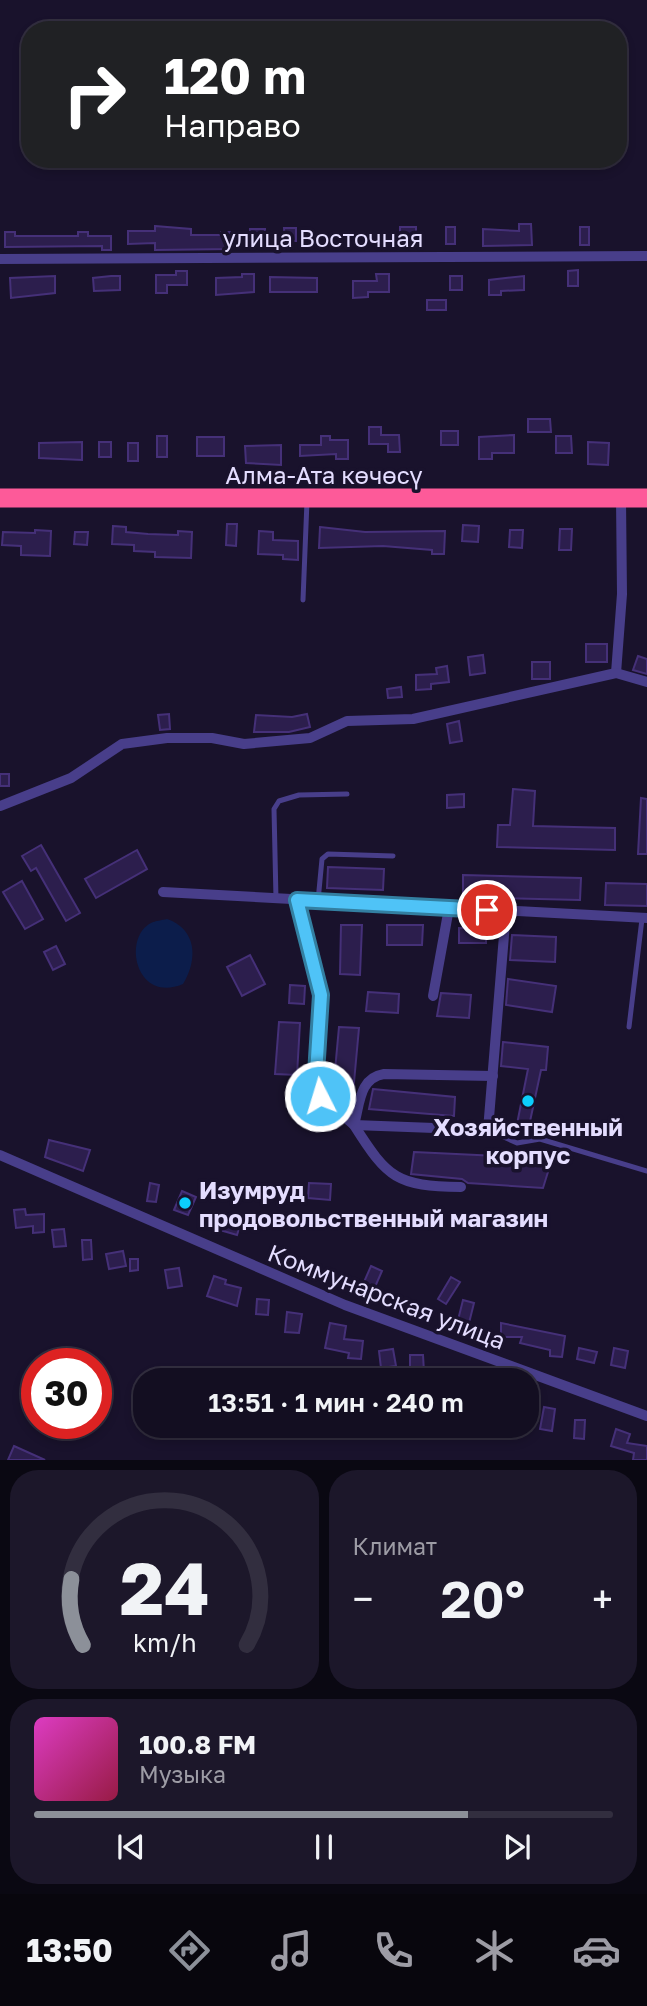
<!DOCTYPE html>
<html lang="ru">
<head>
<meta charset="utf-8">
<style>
  :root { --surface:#130e21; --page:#1c172a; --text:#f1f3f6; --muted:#9d9ca5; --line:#322e3f; --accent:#8c9099 }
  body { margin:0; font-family:"Golos Text",sans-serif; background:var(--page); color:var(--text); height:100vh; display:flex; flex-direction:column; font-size:26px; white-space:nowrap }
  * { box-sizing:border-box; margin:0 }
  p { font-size:23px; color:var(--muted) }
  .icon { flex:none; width:38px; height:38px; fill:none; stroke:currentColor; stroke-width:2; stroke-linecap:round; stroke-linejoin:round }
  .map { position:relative; height:1460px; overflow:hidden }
  .sheet { display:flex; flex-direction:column; gap:10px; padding:10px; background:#0a0812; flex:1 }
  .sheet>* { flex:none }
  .top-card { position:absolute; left:21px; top:21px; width:606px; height:147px; border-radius:28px; box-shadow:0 4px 10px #0003,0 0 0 2px var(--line); background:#202124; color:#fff; overflow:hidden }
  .speed { position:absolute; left:21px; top:1348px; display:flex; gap:14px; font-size:35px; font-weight:700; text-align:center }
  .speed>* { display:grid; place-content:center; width:91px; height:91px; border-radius:50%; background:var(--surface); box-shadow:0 4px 10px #0003,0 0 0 2px var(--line); line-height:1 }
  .speed .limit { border:10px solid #d22; background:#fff; color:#111 }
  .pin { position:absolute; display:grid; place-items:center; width:60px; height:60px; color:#fff; margin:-30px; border:4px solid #fff; border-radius:50%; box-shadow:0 2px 7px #0007 }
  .me { position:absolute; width:77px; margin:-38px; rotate:355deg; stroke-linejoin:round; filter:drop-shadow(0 0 5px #0008) }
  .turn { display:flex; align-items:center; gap:24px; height:147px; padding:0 28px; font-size:32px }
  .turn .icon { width:91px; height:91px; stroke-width:2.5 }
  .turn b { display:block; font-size:49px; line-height:60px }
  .big { font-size:52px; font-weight:600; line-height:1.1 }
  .sheet .card { flex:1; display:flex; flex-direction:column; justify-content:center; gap:10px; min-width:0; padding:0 24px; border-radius:28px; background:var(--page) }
  .sheet .dial { align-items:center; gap:0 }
  .dial svg { height:182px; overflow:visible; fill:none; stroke:var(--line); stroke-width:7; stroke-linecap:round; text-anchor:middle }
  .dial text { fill:var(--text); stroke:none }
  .song { display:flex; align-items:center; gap:21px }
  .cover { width:84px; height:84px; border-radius:10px; background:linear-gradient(135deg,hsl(310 70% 55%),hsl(340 70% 35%)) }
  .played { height:7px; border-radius:4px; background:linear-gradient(90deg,var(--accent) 75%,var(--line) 75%) }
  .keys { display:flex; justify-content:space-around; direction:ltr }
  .heat { display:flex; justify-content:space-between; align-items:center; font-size:38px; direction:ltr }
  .sheet .tiles { flex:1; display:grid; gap:10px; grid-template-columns:1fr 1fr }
  .card:last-child { grid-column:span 2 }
  .trip { position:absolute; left:133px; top:1368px; width:406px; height:70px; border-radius:28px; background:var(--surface); box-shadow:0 4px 10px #0003,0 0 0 2px var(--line); font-weight:600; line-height:70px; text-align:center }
  .menu { display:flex; height:112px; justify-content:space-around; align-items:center; background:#08060d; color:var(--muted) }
  .menu .icon { width:49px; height:49px }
  .menu .active { color:var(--accent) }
  .menu b { font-size:32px; color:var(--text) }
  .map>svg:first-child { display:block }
  .water { fill:#0c1d4b }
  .building { fill:#2c1e4d; stroke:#453078; stroke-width:2 }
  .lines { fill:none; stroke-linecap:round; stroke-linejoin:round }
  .lane { stroke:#483e8a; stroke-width:5 }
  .street { stroke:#483e8a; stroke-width:10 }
  .highway { stroke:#fd5a99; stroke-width:19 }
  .route-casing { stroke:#337fa1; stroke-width:18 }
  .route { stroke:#4fc3f7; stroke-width:12 }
  .poi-dot { fill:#0ccefc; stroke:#19122c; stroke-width:2.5 }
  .labels { text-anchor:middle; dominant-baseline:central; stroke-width:7; stroke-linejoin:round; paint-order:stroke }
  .street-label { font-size:24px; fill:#e4ddff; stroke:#19122c }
  .poi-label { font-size:24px; font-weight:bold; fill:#e4ddff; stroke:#19122c }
</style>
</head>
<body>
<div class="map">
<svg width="647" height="1460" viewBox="0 0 647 1460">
  <rect width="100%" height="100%" fill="#19122c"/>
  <!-- water -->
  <path class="water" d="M167 919C197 929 198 960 183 984 136 1004 122 938 151 923 155 921 162 920 167 919Z"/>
  <!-- building -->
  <g class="building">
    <path d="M519 224H531L532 245 483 246V229L519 231Z"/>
    <path d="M155 226 191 229V235H221V232H230L231 249 155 250V243L128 244V231H155Z"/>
    <rect x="400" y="227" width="16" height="16"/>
    <rect x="446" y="227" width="9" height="17"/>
    <rect x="580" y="227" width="9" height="18"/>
    <path d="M284 228H296V241H285Z"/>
    <rect x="250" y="229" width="15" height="14"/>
    <path d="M5 232H15V236H78V232H88V236H111V250H102V246L5 247Z"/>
    <path d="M578 270V286H568V271Z"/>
    <path d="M176 271H187V285H167V293H156V275H176Z"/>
    <path d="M242 274H254V292L216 295V278L242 277Z"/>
    <path d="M376 274H389V292H368V297L353 298V281H377Z"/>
    <path d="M55 276V293L11 298 10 278Z"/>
    <path d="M111 276H120V290L94 291 93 278Z"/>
    <rect x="450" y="276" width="12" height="14"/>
    <path d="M524 276V290L501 291V295H489V280Z"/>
    <path d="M270 277 317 278V292H270Z"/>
    <rect x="427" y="300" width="19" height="10"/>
    <path d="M528 419H550L551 432H528Z"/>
    <path d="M369 427H381V435H399L400 452H388V444H369Z"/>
    <rect x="441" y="431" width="17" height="14"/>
    <path d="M514 435V453H492V459H479V437Z"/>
    <rect x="157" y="436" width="10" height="21"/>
    <path d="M321 436H330V440H348V459H336V454L300 456V445H321Z"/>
    <path d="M556 436H571L572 453H556Z"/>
    <rect x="197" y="437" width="27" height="19"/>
    <path d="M82 442V460L39 458V443Z"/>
    <rect x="99" y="442" width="12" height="15"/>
    <path d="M588 442 609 443 608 465 588 464Z"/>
    <rect x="128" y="443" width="10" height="18"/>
    <path d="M281 445V465L246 463 245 446Z"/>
    <path d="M227 524H237L236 546 226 545Z"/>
    <path d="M463 525 479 526 478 542 462 541Z"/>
    <path d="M113 526 126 527V532L148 534 178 535V531L192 532 191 558 155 557V552L134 551V545L112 544Z"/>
    <path d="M320 527 365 532 445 531 444 554H432V550L383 546 319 548Z"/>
    <path d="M560 529H572L571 550H559Z"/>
    <path d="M35 530 51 531 50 556 21 555V546L2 545 3 532 35 533Z"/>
    <path d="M510 530H523L522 548 509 547Z"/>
    <path d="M259 531 273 532V540L298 541V560L283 559V555L258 554Z"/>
    <path d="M75 532H88L87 545 74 544Z"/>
    <rect x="586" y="644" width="21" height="18"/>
    <path d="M483 655 485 673 470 675 468 657Z"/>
    <path d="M638 656 647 659V674L633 670Z"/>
    <rect x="532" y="662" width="18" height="17"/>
    <path d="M447 666 449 682 431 684V689L416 690V675L437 674 436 668Z"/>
    <path d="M401 687 402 697 388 698 387 689Z"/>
    <path d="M169 714 170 729 160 730 158 715Z"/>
    <path d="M307 714 310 727 289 732H254L256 715 292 717Z"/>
    <path d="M459 721 462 741 450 743 447 724Z"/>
    <rect x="0" y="774" width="9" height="12"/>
    <path d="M513 789 535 791 533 826 615 828V850L497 847 498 825H510Z"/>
    <path d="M464 794V807L447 808V795Z"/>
    <path d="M641 798 647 799V854H638Z"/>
    <path d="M41 845 80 913 66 921 36 868 31 871 22 856Z"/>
    <path d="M137 850 147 869 96 898 85 879Z"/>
    <path d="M328 867 384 869 383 890 327 888Z"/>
    <path d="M463 875 581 878 580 900 463 897Z"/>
    <path d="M22 881 43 919 25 929 3 892Z"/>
    <path d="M606 883 647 884V906L605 905Z"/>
    <path d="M341 925H362L360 975 340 974Z"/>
    <path d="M387 925H423L422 945H387Z"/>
    <path d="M459 928 486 929V943H459Z"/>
    <path d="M512 935 556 937 555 962 510 960Z"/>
    <path d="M56 946 65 964 53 970 44 952Z"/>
    <path d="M250 955 265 984 242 996 227 967Z"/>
    <path d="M508 979 556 986 552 1012 506 1005Z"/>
    <path d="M290 985 305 986 304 1004 289 1003Z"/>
    <path d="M368 992 399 994 398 1013 366 1011Z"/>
    <path d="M441 993 471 995 469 1018 437 1016Z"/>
    <path d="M279 1022 300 1023 297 1075 275 1074Z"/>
    <path d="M339 1027 359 1028 353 1093 333 1092Z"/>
    <path d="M503 1042 548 1047 546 1070H541L529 1126 517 1124 528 1069 501 1066Z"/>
    <path d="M373 1089 455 1097 454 1116 369 1109Z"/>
    <path d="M49 1140 90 1150 83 1171 45 1157Z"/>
    <path d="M414 1152 498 1156 552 1159 543 1188 468 1183 462 1179 411 1174Z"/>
    <path d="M150 1183 159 1185 156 1202 147 1201Z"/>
    <path d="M309 1183 331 1184 330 1200 308 1198Z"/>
    <path d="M182 1191 196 1197 188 1215 174 1210Z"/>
    <path d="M25 1209 26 1215 44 1214V1232L33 1233V1226L16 1228 14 1210Z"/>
    <path d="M226 1214 242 1219 237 1235 220 1230Z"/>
    <path d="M64 1229 66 1246 54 1247 52 1230Z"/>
    <path d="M82 1240H91L92 1259 83 1260Z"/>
    <path d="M123 1251 126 1266 109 1269 106 1254Z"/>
    <path d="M130 1259H138V1270L130 1271Z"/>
    <path d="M371 1266 382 1271 375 1287 364 1282Z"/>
    <path d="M179 1268 182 1286 168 1288 165 1270Z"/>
    <path d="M214 1276 226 1280 225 1284 241 1288 237 1306 207 1296Z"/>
    <path d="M451 1277 460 1282 446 1304 438 1299Z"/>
    <path d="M257 1299 269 1300 268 1315 256 1314Z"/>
    <path d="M463 1300 474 1303 469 1323 458 1320Z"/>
    <path d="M287 1312 302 1314 299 1333 285 1332Z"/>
    <path d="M330 1323 346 1326 344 1339 363 1341 361 1359 348 1358 349 1353 325 1348Z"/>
    <path d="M501 1323 565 1336 562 1357 550 1356V1350L520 1343 522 1337H501Z"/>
    <path d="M579 1348 597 1352 594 1363 577 1359Z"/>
    <path d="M614 1348 628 1351 625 1368 611 1365Z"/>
    <path d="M393 1349 396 1366 381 1368 379 1351Z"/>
    <path d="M410 1355H423L424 1372H410Z"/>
    <path d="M544 1407 555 1409 552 1431 540 1429Z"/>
    <path d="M575 1420H585L584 1439 574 1438Z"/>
    <path d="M616 1429 630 1434 627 1443 647 1446V1460H633L634 1453 611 1446Z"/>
    <path d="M14 1446 45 1460H8Z"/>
  </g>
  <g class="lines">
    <!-- lane -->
    <g class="lane">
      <path d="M303 600 307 501"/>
      <path d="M276 899 274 809 279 801 299 795 347 794"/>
      <path d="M318 901 322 859 328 854 393 856"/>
      <path d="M629 1027 642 919"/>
      <path d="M488 1130 517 1143 540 1139 647 1171"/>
    </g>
    <!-- street -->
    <g class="street">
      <path d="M0 259 647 256"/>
      <path d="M616 673 622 594 621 499"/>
      <path d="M0 806 71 778 122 744 167 738H212L244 744 310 738 347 721 413 719 616 673 647 682"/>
      <path d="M163 892 647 918"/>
      <path d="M297 900 321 995 316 1074 320 1096 354 1125 488 1130 506 911"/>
      <path d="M433 996 449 908"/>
      <path d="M0 1155 345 1305 647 1416"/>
      <path d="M461 1187C397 1186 388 1179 354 1125 360 1104 359 1078 384 1074L493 1076"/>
    </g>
    <!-- highway -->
    <path class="highway" d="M0 498H647"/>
  </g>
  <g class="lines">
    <defs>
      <path id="route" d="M320 1096 316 1074 321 995 297 900 487 910"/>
    </defs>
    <!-- route casing -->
    <use href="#route" class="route-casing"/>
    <!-- route -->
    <use href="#route" class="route"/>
  </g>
  <!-- markers -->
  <g class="poi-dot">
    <circle cx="528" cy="1101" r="7"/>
    <circle cx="185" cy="1203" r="7"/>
  </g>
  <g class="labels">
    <!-- street labels -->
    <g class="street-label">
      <text x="323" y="237">улица Восточная</text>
      <text x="324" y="474">Алма-Ата көчөсү</text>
      <text transform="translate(387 1296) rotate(21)">Коммунарская улица</text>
    </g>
    <!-- poi labels -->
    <g class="poi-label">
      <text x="528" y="1126">Хозяйственный<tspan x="528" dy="28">корпус</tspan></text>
      <text x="199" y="1189" text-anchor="start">Изумруд<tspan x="199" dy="28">продовольственный магазин</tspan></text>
    </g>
  </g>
</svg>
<div class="speed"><div class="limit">30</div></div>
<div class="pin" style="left:487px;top:910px;background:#d93025"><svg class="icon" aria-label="arrive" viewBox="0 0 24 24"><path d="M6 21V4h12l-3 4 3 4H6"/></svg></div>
<svg class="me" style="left:320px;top:1096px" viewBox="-20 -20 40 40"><circle r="17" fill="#4fc3f7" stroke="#fff" stroke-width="3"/><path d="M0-11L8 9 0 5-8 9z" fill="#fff"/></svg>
<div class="trip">13:51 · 1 мин · 240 m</div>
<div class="top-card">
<div class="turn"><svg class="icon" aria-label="right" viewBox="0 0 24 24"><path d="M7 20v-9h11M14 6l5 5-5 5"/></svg><div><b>120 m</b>Направо</div></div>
</div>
</div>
<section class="sheet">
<div class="tiles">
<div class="card dial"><svg viewBox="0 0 100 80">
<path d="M14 69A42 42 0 1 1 86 69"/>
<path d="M14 69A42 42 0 0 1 9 40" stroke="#8c9099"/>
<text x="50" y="56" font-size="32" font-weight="700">24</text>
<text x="50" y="72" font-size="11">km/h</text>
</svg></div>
<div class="card"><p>Климат</p>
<div class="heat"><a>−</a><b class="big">20°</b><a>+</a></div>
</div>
<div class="card">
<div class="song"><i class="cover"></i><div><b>100.8 FM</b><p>Музыка</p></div></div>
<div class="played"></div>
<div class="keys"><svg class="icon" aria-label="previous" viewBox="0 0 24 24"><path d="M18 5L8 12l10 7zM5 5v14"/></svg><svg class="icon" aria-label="pause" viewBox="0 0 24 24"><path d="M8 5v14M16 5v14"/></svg><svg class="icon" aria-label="next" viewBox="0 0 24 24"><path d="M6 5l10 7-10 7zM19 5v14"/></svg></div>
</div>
</div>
</section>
<nav class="menu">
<b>13:50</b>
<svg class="icon active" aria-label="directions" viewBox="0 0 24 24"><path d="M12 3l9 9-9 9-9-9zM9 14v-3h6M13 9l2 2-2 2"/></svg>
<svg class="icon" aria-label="music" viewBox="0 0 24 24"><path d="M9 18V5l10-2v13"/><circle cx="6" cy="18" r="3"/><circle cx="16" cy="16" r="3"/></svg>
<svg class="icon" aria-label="phone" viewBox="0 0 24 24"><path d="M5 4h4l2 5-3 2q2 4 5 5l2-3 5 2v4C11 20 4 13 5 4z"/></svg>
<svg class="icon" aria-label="climate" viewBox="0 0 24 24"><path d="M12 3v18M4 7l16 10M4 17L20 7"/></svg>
<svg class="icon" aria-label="car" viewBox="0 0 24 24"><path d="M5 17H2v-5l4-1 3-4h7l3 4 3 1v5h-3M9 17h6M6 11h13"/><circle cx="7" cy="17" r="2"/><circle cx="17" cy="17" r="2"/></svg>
</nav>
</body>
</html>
